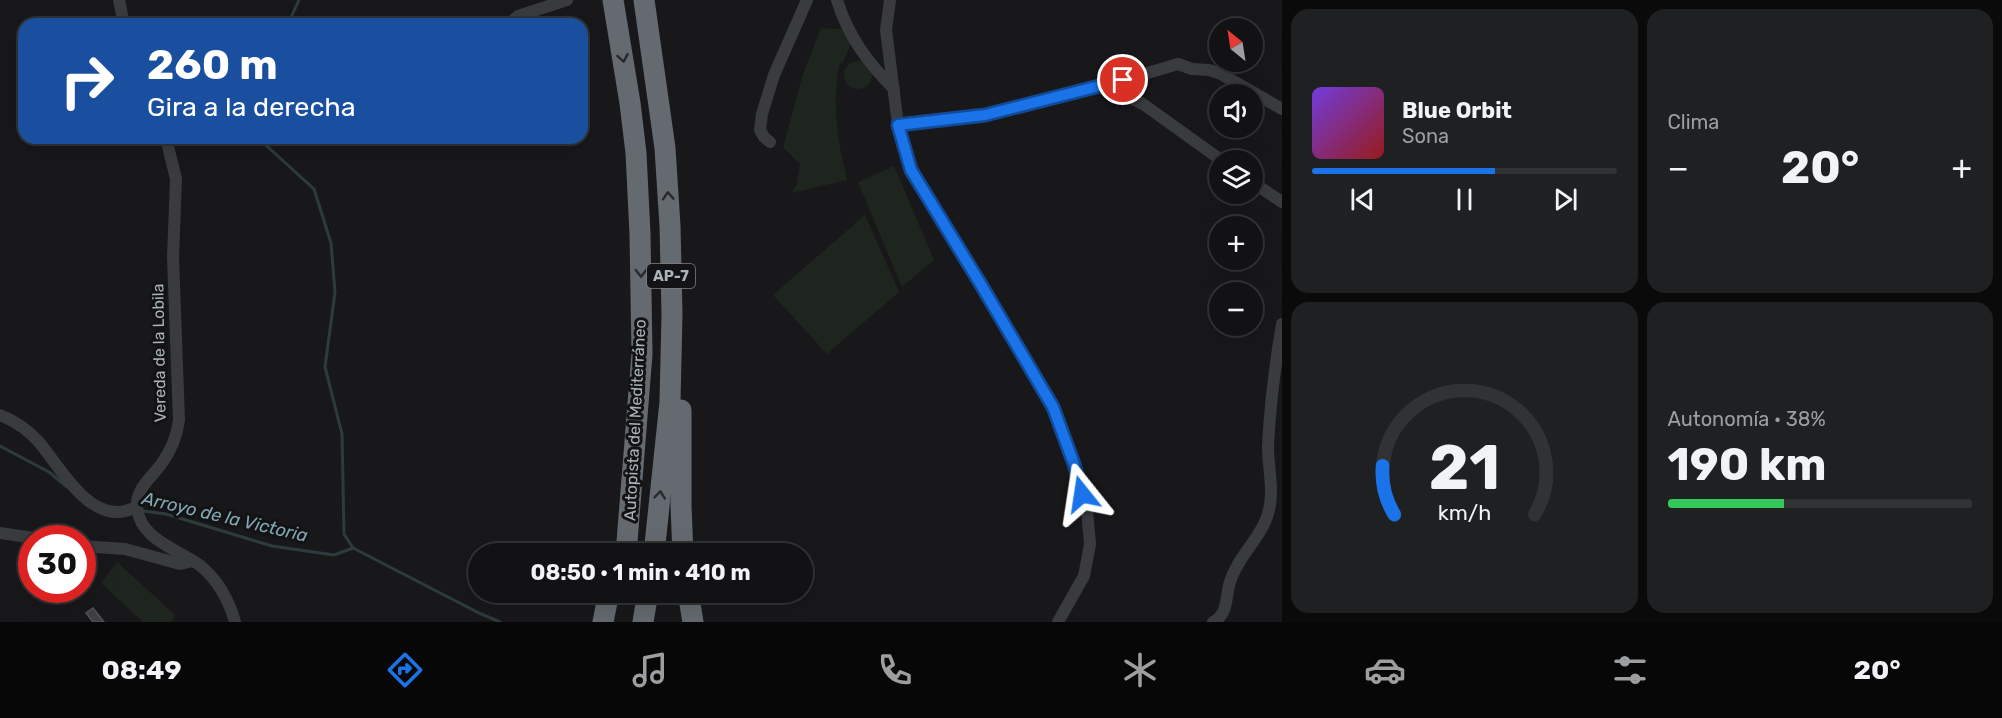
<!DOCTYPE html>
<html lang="es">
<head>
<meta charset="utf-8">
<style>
  :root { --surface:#121214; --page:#1f2022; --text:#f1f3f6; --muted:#9c9ea0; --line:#313234; --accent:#1a73e8 }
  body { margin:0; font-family:Rubik,sans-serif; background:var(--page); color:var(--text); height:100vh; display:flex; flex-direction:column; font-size:22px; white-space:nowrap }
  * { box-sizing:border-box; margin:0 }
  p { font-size:20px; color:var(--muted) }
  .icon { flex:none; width:33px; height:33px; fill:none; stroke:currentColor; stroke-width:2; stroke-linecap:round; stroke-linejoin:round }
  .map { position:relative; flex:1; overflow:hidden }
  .side { display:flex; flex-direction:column; gap:9px; padding:9px; background:#0a0a0b; width:720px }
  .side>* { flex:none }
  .banner { position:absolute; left:18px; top:18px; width:570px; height:126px; border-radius:18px; box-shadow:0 6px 24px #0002,0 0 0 2px var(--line); background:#1a4fa0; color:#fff; overflow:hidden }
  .needle { width:39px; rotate:330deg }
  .tools { position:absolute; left:1209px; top:18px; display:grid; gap:12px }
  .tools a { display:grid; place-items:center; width:54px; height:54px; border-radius:50%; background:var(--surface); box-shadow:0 6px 24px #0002,0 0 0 2px var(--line); font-size:30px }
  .speed { position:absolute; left:18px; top:525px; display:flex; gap:12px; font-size:30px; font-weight:700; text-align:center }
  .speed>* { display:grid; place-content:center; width:78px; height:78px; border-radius:50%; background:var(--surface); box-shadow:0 6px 24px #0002,0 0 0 2px var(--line); line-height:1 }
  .speed .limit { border:9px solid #d22; background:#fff; color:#111 }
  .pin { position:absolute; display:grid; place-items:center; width:51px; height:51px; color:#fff; margin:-26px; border:3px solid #fff; border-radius:50%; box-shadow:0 2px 6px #0007 }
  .me { position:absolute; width:66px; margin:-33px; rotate:345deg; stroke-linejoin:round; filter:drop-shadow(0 0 4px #0008) }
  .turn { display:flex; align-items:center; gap:21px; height:126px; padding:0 30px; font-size:27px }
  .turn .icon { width:78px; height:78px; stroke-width:2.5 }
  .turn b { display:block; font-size:42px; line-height:51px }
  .big { font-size:45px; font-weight:700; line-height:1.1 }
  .side .card { flex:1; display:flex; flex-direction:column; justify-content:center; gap:9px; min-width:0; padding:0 21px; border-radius:18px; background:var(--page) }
  .side .dial { align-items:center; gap:0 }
  .dial svg { height:156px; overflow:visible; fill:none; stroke:var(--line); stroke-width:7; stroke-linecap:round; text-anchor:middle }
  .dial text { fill:var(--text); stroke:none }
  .song { display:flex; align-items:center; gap:18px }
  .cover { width:72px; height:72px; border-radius:9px; background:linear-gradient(135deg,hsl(260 70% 55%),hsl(0 70% 35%)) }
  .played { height:6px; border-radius:3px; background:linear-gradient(90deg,var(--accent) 60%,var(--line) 60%) }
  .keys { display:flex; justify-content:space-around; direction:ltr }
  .heat { display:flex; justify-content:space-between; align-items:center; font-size:33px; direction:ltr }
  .charge { height:9px; border-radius:4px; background:linear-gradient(90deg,#34c759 38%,var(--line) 0) }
  .side .tiles { flex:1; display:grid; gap:9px; grid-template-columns:repeat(2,1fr) }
  .trip { position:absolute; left:468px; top:543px; width:345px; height:60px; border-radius:30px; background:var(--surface); box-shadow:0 6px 24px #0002,0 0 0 2px var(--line); font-weight:700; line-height:60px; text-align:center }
  .tab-bar { display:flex; height:96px; justify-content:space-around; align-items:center; background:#070708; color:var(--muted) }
  .tab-bar .icon { width:42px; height:42px }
  .tab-bar .selected { color:var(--accent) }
  .tab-bar b { font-size:27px; color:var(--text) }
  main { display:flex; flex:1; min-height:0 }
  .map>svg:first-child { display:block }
  .pitch { fill:#1e251e }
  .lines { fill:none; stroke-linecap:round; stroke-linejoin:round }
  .stream { stroke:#2e3b3e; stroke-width:3 }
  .building { fill:#3e4043; stroke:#4f5256; stroke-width:1.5 }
  .street { stroke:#393b3f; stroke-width:12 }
  .highway { stroke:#656a70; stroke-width:21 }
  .oneway { stroke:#28292c }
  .route-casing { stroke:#114b97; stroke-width:15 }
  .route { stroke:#1a73e8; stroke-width:10 }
  .labels { text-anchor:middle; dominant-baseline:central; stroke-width:6; stroke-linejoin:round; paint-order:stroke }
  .shield { fill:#131315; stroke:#7d8388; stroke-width:1.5 }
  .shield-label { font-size:15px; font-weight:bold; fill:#aab3ba }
  .street-label { font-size:16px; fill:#aab3ba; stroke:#131315 }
  .water-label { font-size:18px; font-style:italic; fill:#82a8b4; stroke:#131315 }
</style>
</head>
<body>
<main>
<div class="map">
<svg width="1282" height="622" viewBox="0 0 1282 622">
  <rect width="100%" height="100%" fill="#18181a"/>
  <!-- pitch -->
  <g class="pitch">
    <path d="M821 28 843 29 851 43 843 63H840C831 100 838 143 847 180L791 193 797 184 800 164 783 147 803 74Z"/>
    <circle cx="858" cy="75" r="14"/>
    <path d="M894 166 934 260 902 287 858 182Z"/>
    <path d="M865 215 899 292 827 354 773 295Z"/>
    <path d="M117 562 175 615 171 622H143L101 583Z"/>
  </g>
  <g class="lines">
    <!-- stream -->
    <g class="stream">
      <path d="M288 24 299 0"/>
      <path d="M258 138 314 189 331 243 335 292 325 367 342 434 344 534 353 548 479 613 500 622"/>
      <path d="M0 446 49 472 67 487"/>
      <path d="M143 511 166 514 272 546 334 555 353 548"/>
    </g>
  </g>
  <!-- building -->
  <path class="building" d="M93 608 104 622H93L86 613Z"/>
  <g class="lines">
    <!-- street -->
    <g class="street">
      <path d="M119 0 124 24"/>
      <path d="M837 0C848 36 868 63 894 89"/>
      <path d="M890 0 886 30 898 125 911 169 980 283 1053 407 1074 463 1087 510 1090 544 1084 576 1058 622"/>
      <path d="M509 24 518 16 567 0"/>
      <path d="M1118 92 1143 104 1221 160"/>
      <path d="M898 125 985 115 1144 74 1178 64 1192 69 1209 70 1221 74 1282 109"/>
      <path d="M166 138 176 179 173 257 179 420C177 436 172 449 162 463 153 476 136 488 137 506 139 541 180 549 202 567 219 582 229 600 235 622"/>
      <path d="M770 142 764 137 760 130 762 114 774 75 807 0"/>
      <path d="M1252 182 1282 202"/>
      <path d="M0 415C15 421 27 429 38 441 58 464 84 514 119 512 125 512 131 509 137 507"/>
      <path d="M0 533 34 538"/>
      <path d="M82 546 125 549 180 564 193 561"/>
      <path d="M1213 622C1229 614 1225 597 1230 582 1238 555 1263 537 1269 510 1274 490 1268 467 1268 446 1270 405 1275 365 1282 324"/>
    </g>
    <!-- highway -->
    <g class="highway">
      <path d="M613 0 630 103 636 153 640 234 642 354 626 554"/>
      <path d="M644 0 665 148 670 226 672 314 670 402 654 554"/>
      <path d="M681 410V506L683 554"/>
      <path d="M688 592 693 622"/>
      <path d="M603 622 609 592"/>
      <path d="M643 622 648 592"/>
    </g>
  </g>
  <!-- one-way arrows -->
  <defs><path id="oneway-chevron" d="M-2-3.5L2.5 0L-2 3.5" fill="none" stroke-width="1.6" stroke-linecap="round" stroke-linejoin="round" transform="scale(1.5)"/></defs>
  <g class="oneway">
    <use href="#oneway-chevron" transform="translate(623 58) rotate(80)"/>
    <use href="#oneway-chevron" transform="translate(668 196) rotate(-94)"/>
    <use href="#oneway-chevron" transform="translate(641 273) rotate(89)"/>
    <use href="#oneway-chevron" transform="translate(660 495) rotate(-84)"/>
  </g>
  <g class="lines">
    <defs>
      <path id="route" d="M1082 494 1074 464 1053 407 980 283 911 170 898 125 985 115 1123 80"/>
    </defs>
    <!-- route casing -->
    <use href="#route" class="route-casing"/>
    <!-- route -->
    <use href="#route" class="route"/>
  </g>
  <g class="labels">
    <!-- shield labels -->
    <rect class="shield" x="647" y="264" width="48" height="24" rx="4.5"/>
    <g class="shield-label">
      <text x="671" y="276">AP-7</text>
    </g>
    <!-- street labels -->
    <g class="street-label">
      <text transform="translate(159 353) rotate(-91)">Vereda de la Lobila</text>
      <text transform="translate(635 420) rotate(-87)">Autopista del Mediterráneo</text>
    </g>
    <!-- water labels -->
    <g class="water-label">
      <text transform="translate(225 517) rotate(13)">Arroyo de la Victoria</text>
    </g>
  </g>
</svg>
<div class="tools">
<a><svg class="needle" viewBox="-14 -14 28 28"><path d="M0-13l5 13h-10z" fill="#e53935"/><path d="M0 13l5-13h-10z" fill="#9c9ea0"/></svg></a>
<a><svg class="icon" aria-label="sound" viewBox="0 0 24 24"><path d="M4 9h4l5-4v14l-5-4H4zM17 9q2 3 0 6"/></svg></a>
<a><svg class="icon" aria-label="layers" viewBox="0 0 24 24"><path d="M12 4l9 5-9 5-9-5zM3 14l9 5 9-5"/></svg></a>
<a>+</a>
<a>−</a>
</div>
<div class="speed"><div class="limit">30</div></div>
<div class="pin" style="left:1123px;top:80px;background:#d93025"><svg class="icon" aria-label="arrive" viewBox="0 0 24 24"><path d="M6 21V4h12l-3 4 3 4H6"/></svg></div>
<svg class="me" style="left:1082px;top:494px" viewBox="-20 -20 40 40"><path d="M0-17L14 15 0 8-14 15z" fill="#1a73e8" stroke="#fff" stroke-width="4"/></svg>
<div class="trip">08:50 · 1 min · 410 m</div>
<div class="banner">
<div class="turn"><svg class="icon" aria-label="right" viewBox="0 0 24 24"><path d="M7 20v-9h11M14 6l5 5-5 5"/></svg><div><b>260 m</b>Gira a la derecha</div></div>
</div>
</div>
<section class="side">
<div class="tiles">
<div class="card">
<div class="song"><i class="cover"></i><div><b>Blue Orbit</b><p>Sona</p></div></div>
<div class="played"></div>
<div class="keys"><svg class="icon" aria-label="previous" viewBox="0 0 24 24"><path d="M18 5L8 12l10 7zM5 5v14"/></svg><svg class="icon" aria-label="pause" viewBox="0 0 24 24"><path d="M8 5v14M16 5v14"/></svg><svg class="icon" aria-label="next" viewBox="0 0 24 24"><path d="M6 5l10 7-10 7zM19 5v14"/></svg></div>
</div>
<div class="card"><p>Clima</p>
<div class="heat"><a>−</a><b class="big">20°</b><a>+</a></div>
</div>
<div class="card dial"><svg viewBox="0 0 100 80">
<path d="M14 69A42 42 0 1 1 86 69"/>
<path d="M14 69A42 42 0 0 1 8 44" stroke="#1a73e8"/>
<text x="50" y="56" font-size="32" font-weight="700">21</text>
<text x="50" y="72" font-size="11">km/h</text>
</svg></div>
<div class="card"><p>Autonomía · 38%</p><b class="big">190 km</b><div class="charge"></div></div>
</div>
</section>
</main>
<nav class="tab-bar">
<b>08:49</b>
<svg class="icon selected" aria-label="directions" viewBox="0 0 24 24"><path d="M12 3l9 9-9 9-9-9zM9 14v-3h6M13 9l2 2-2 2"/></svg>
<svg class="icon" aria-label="music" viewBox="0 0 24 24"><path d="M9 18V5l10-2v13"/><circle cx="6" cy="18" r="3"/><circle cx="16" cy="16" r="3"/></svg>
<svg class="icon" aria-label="phone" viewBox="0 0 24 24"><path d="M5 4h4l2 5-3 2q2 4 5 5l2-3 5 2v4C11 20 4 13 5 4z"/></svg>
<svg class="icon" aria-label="climate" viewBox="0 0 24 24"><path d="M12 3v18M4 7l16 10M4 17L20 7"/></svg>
<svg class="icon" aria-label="car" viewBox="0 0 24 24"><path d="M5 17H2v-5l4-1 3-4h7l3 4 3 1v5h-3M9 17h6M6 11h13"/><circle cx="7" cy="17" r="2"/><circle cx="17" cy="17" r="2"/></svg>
<svg class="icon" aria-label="filters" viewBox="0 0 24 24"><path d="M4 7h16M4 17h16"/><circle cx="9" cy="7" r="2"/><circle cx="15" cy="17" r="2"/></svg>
<b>20°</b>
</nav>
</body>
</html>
